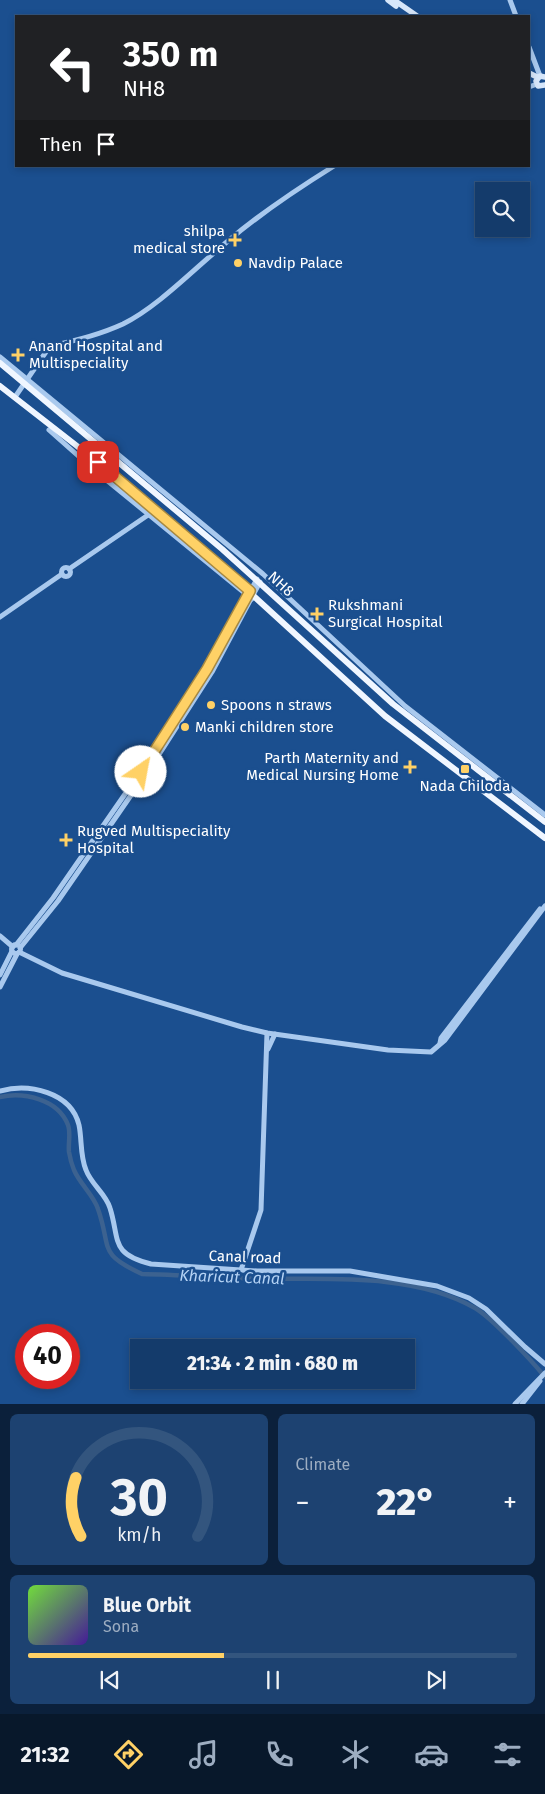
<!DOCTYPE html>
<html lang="en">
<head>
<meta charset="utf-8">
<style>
  :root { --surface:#143b6b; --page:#1d4271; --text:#f1f3f6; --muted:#9dadc1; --line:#33557e; --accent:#ffd166 }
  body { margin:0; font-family:"Fira Sans",sans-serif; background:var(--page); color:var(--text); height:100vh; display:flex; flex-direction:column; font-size:19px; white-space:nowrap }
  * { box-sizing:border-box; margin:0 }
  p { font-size:16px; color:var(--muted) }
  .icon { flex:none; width:28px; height:28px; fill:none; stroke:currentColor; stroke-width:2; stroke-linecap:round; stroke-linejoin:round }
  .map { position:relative; height:1404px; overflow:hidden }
  .sheet { display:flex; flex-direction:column; gap:10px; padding:10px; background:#0b203b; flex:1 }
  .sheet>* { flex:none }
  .banner { position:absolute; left:15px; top:15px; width:515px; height:152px; border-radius:0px; box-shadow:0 2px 8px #0003,0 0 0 1px var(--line); background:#202124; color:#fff; overflow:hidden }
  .buttons { position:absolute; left:475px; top:182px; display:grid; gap:10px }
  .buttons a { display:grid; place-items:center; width:55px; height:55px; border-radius:0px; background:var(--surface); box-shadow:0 2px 8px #0003,0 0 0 1px var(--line); font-size:25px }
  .speed { position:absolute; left:15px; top:1324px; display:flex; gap:10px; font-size:25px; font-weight:700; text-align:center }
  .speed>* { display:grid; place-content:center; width:65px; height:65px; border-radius:50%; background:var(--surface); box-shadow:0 2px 8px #0003,0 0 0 1px var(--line); line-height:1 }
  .speed .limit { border:8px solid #d22; background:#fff; color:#111 }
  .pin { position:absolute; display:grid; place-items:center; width:42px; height:42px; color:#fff; margin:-21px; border-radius:10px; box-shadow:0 2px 8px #0006 }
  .me { position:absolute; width:55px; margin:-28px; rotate:33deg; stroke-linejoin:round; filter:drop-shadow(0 0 4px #0008) }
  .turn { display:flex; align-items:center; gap:18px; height:105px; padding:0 25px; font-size:22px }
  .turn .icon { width:65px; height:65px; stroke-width:2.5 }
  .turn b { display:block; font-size:35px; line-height:42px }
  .then { display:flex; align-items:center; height:48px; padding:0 25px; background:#0003; gap:10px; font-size:19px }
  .big { font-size:38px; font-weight:800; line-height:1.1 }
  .sheet .widget { flex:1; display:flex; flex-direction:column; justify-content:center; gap:8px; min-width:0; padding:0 18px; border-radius:8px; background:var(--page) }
  .sheet .dial { align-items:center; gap:0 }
  .dial svg { height:130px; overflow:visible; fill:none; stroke:var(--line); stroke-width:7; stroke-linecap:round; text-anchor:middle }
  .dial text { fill:var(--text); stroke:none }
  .song { display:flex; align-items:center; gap:15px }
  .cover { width:60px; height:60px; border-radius:8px; background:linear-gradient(135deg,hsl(100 70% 55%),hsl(260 70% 35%)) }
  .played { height:5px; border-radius:2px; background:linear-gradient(90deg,var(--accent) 40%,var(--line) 40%) }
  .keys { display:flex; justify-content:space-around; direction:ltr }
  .heat { display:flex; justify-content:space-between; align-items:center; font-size:28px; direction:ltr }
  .sheet .tiles { flex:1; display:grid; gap:10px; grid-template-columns:1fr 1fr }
  .widget:last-child { grid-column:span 2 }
  .trip { position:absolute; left:130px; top:1339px; width:285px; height:50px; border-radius:0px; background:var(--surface); box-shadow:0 2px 8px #0003,0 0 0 1px var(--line); font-weight:800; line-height:50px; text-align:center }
  .tab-bar { display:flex; height:80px; justify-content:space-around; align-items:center; background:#08182b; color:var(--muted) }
  .tab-bar .icon { width:35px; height:35px }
  .tab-bar .active { color:var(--accent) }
  .tab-bar b { font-size:22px; color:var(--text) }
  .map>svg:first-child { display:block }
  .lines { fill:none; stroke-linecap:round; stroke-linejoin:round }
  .canal { stroke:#3c6290; stroke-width:4.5 }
  .tertiary { stroke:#a9c9ee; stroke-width:5 }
  .secondary { stroke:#d6e6fa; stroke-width:5.5 }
  .primary { stroke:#f0f6ff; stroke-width:6 }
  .route-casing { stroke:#a68842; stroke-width:12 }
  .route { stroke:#ffd166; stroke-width:9 }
  .poi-dot { fill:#ffd166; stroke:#1b4f8f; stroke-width:2 }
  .labels { text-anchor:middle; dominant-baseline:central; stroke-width:5; stroke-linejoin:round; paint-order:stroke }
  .poi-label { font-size:15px; fill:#fff; stroke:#1b4f8f; text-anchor:start }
  .street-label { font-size:15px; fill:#fff; stroke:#1b4f8f }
  .water-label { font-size:16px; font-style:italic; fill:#b5d3f5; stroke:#1b4f8f }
</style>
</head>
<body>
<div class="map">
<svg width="545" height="1404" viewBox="0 0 545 1404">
  <rect width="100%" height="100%" fill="#1b4f8f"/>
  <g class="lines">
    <!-- canal -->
    <path class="canal" d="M0 1097C24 1092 58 1099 68 1125 71 1133 68 1144 69 1152 70 1158 72 1165 74 1170 80 1184 94 1196 98 1209 112 1249 97 1253 142 1274 183 1275 225 1278 267 1279 333 1279 416 1274 475 1308 492 1318 532 1361 545 1377"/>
    <!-- tertiary -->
    <g class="tertiary">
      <path d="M510 0 516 16"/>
      <path d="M529 47 540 76"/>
      <path d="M529 87 537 84"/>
      <path d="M0 357 263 574 405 706 545 815"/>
      <path d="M15 397 50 346C75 341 99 335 123 324 158 307 197 266 228 241 261 213 297 189 334 166"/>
      <path d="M49 430 93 469 252 599"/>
      <circle cx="66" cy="572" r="4.5"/>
      <path d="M69 569 151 513"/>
      <path d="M0 617 62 574"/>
      <path d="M144 767 207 669 257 579"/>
      <path d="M149 770 212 672 260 582"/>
      <path d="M0 936 13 947"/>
      <circle cx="16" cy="949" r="4.5"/>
      <path d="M16 945 53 898 141 771"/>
      <path d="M20 948 58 901 145 775"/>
      <path d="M19 952 62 973 242 1027 267 1033 388 1050 431 1052 445 1040 545 906"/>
      <path d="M0 975 12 951"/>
      <path d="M0 987 17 954"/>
      <path d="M440 1043 441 1038 540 909"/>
      <path d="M268 1049 275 1034"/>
      <path d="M0 1091C29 1083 71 1092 79 1125 82 1139 80 1156 86 1170 91 1184 106 1194 110 1208 120 1240 110 1254 151 1264L257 1271H350L437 1286 469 1298 486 1309 525 1347 545 1364"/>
      <path d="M241 1270 261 1210 267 1033"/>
      <path d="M515 1404 545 1373"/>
      <path d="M522 1404 540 1381"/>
    </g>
    <!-- secondary -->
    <g class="secondary">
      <path d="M388 0 396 6"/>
      <path d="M394 0 417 16"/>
      <path d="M529 73 537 77"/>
      <path d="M545 77 540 76 536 81 538 86 545 85"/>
    </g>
    <!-- primary -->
    <g class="primary">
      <path d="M0 363 222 549 393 704 545 822"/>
      <path d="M0 386 77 446 212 558 385 716 545 838"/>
    </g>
  </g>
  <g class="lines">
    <defs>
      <path id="route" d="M98 462 250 591 207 669 141 772"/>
    </defs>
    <!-- route casing -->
    <use href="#route" class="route-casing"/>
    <!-- route -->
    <use href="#route" class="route"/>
  </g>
  <!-- markers -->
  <g class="poi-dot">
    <path d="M232.5 232.5h5v5h5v5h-5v5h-5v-5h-5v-5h5z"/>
    <circle cx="238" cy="263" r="5"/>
    <path d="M15.5 347.5h5v5h5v5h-5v5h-5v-5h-5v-5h5z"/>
    <path d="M314.5 606.5h5v5h5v5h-5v5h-5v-5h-5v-5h5z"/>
    <circle cx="211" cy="705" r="5"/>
    <circle cx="185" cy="727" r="5"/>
    <path d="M407.5 759.5h5v5h5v5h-5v5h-5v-5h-5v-5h5z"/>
    <rect x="460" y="764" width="10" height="10" rx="2.5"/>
    <path d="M63.5 832.5h5v5h5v5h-5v5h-5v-5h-5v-5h5z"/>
  </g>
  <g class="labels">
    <!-- poi labels -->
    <g class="poi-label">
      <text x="225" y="231" text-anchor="end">shilpa<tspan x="225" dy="17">medical store</tspan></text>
      <text x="248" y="263">Navdip Palace</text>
      <text x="29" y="346">Anand Hospital and<tspan x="29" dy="17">Multispeciality</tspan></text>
      <text x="328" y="605">Rukshmani<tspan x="328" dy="17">Surgical Hospital</tspan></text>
      <text x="221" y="705">Spoons n straws</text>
      <text x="195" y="727">Manki children store</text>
      <text x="399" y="758" text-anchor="end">Parth Maternity and<tspan x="399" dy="17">Medical Nursing Home</tspan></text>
      <text x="465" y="786" text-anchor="middle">Nada Chiloda</text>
      <text x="77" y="831">Rugved Multispeciality<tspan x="77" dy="17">Hospital</tspan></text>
    </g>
    <!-- street labels -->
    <g class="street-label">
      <text transform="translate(281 584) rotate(42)">NH8</text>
      <text transform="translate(245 1257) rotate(2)">Canal road</text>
    </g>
    <!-- water labels -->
    <g class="water-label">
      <text transform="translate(232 1277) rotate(2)">Kharicut Canal</text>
    </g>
  </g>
</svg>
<div class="buttons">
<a><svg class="icon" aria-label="search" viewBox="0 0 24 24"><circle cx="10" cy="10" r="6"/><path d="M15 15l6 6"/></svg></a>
</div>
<div class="speed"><div class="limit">40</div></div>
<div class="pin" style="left:98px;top:462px;background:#d93025"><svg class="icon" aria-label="arrive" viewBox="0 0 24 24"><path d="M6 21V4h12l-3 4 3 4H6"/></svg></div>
<svg class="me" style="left:141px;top:772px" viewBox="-20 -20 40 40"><circle r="19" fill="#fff"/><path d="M0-13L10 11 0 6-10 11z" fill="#ffd166"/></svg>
<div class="trip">21:34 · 2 min · 680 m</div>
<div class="banner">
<div class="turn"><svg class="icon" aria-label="left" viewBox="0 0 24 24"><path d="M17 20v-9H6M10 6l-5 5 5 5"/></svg><div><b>350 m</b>NH8</div></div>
<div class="then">Then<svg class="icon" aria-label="arrive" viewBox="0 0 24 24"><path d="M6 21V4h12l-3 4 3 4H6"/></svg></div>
</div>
</div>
<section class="sheet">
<div class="tiles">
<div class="widget dial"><svg viewBox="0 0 100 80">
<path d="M14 69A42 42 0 1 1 86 69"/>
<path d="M14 69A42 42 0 0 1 11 33" stroke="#ffd166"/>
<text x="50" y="56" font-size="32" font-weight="700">30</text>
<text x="50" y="72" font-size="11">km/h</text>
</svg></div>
<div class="widget"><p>Climate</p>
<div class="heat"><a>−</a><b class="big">22°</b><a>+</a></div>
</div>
<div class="widget">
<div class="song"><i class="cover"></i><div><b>Blue Orbit</b><p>Sona</p></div></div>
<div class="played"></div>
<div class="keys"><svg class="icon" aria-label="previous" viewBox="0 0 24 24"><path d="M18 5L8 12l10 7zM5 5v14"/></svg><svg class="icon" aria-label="pause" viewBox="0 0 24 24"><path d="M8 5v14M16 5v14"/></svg><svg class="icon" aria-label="next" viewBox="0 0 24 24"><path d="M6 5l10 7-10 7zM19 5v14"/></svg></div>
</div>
</div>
</section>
<nav class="tab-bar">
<b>21:32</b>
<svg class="icon active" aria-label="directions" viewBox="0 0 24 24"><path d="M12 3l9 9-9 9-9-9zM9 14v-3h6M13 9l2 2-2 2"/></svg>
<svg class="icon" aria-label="music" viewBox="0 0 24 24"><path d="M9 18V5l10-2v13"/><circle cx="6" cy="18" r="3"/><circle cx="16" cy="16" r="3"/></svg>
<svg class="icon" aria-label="phone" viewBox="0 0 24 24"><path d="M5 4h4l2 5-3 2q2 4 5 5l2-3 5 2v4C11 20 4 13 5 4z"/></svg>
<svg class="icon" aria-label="climate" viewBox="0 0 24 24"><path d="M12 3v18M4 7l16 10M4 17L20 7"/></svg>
<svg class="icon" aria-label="car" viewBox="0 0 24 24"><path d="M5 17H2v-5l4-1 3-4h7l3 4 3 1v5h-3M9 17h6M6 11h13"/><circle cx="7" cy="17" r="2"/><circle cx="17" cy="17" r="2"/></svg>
<svg class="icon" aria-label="filters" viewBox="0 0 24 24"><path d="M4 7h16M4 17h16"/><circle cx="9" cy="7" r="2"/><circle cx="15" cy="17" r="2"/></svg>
</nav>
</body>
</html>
